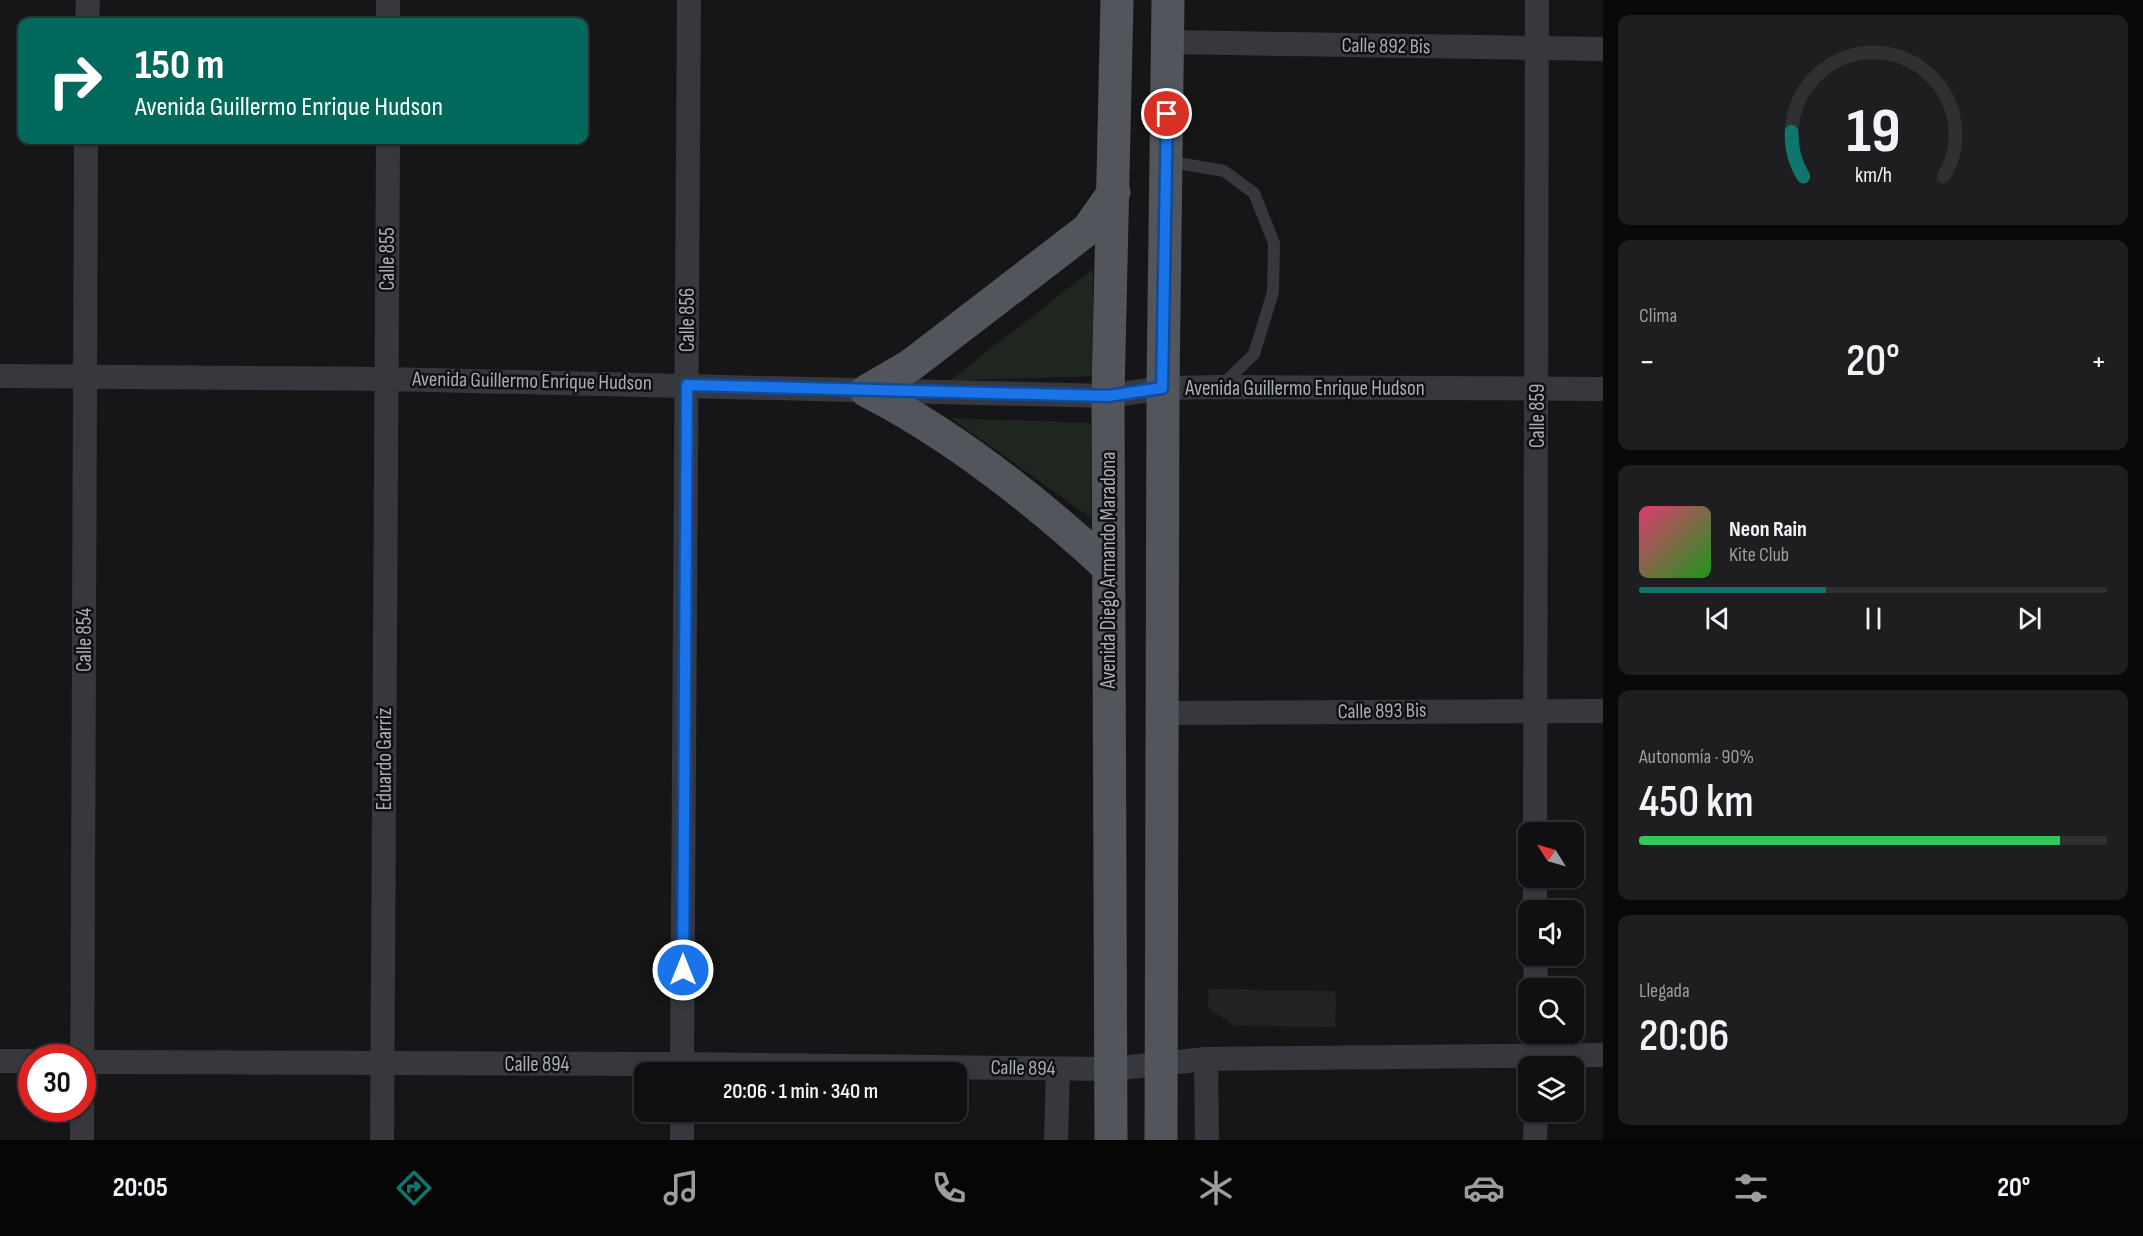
<!DOCTYPE html>
<html lang="es">
<head>
<meta charset="utf-8">
<style>
  :root { --surface:#101012; --page:#1e1e20; --text:#f1f3f6; --muted:#9c9d9f; --line:#303032; --accent:#0f766e }
  body { margin:0; font-family:"Sofia Sans Condensed",sans-serif; background:var(--page); color:var(--text); height:100vh; display:flex; flex-direction:column; font-size:22px; white-space:nowrap }
  * { box-sizing:border-box; margin:0 }
  p { font-size:20px; color:var(--muted) }
  .icon { flex:none; width:33px; height:33px; fill:none; stroke:currentColor; stroke-width:2; stroke-linecap:round; stroke-linejoin:round }
  .map { position:relative; flex:1; overflow:hidden }
  .sheet { display:flex; flex-direction:column; gap:15px; padding:15px; background:#09090a; width:540px }
  .sheet>* { flex:none }
  .banner { position:absolute; left:18px; top:18px; width:570px; height:126px; border-radius:12px; box-shadow:0 2px 4px #0004,0 0 0 2px var(--line); background:#00695c; color:#fff; overflow:hidden }
  .needle { width:39px; rotate:307deg }
  .buttons { position:absolute; left:1518px; top:822px; display:grid; gap:12px }
  .buttons a { display:grid; place-items:center; width:66px; height:66px; border-radius:12px; background:var(--surface); box-shadow:0 2px 4px #0004,0 0 0 2px var(--line); font-size:30px }
  .speed { position:absolute; left:18px; top:1044px; display:flex; gap:12px; font-size:30px; font-weight:700; text-align:center }
  .speed>* { display:grid; place-content:center; width:78px; height:78px; border-radius:50%; background:var(--surface); box-shadow:0 2px 4px #0004,0 0 0 2px var(--line); line-height:1 }
  .speed .limit { border:9px solid #d22; background:#fff; color:#111 }
  .pin { position:absolute; display:grid; place-items:center; width:51px; height:51px; color:#fff; margin:-26px; border:3px solid #fff; border-radius:50%; box-shadow:0 2px 6px #0007 }
  .me { position:absolute; width:66px; margin:-33px; rotate:0deg; stroke-linejoin:round; filter:drop-shadow(0 0 4px #0008) }
  .turn { display:flex; align-items:center; gap:21px; height:126px; padding:0 18px; font-size:27px }
  .turn .icon { width:78px; height:78px; stroke-width:2.5 }
  .turn b { display:block; font-size:42px; line-height:51px }
  .big { font-size:45px; font-weight:600; line-height:1.1 }
  .sheet .card { flex:1; display:flex; flex-direction:column; justify-content:center; gap:9px; min-width:0; padding:0 21px; border-radius:12px; background:var(--page) }
  .sheet .dial { align-items:center; gap:0 }
  .dial svg { height:156px; overflow:visible; fill:none; stroke:var(--line); stroke-width:7; stroke-linecap:round; text-anchor:middle }
  .dial text { fill:var(--text); stroke:none }
  .song { display:flex; align-items:center; gap:18px }
  .cover { width:72px; height:72px; border-radius:9px; background:linear-gradient(135deg,hsl(340 70% 55%),hsl(120 70% 35%)) }
  .played { height:6px; border-radius:3px; background:linear-gradient(90deg,var(--accent) 40%,var(--line) 40%) }
  .keys { display:flex; justify-content:space-around; direction:ltr }
  .heat { display:flex; justify-content:space-between; align-items:center; font-size:33px; direction:ltr }
  .charge { height:9px; border-radius:4px; background:linear-gradient(90deg,#34c759 90%,var(--line) 0) }
  .trip { position:absolute; left:634px; top:1062px; width:333px; height:60px; border-radius:12px; background:var(--surface); box-shadow:0 2px 4px #0004,0 0 0 2px var(--line); font-weight:600; line-height:60px; text-align:center }
  .tabs { display:flex; height:96px; justify-content:space-around; align-items:center; background:#060607; color:var(--muted) }
  .tabs .icon { width:42px; height:42px }
  .tabs .current { color:var(--accent) }
  .tabs b { font-size:27px; color:var(--text) }
  main { display:flex; flex:1; min-height:0 }
  .map>svg:first-child { display:block }
  .built { fill:#222225 }
  .green { fill:#1e261f }
  .lines { fill:none; stroke-linecap:round; stroke-linejoin:round }
  .lane { stroke:#37383d; stroke-width:12 }
  .street { stroke:#37383d; stroke-width:24 }
  .primary { stroke:#53555c; stroke-width:33 }
  .route-casing { stroke:#114b97; stroke-width:15 }
  .route { stroke:#1a73e8; stroke-width:10 }
  .labels { text-anchor:middle; dominant-baseline:central; stroke-width:5; stroke-linejoin:round; paint-order:stroke }
  .street-label { font-size:21px; fill:#a8adb8; stroke:#111113 }
</style>
</head>
<body>
<main>
<div class="map">
<svg width="1603" height="1140" viewBox="0 0 1603 1140">
  <rect width="100%" height="100%" fill="#161618"/>
  <!-- built -->
  <path class="built" d="M1209 989 1336 991 1335 1027 1235 1026 1208 1008Z"/>
  <!-- green -->
  <g class="green">
    <path d="M1093 269 1094 376 949 381Z"/>
    <path d="M951 418 1091 423V518Z"/>
  </g>
  <g class="lines">
    <!-- lane -->
    <path class="lane" d="M1166 161 1224 171 1254 193 1274 243 1273 292 1254 354 1221 386"/>
    <!-- street -->
    <g class="street">
      <path d="M87 22 88 0"/>
      <path d="M388 22V0"/>
      <path d="M1168 42 1603 49"/>
      <path d="M0 376 387 379 1108 396 1163 388 1221 387 1603 389"/>
      <path d="M1161 713 1603 711"/>
      <path d="M1535 832 1537 0"/>
      <path d="M1535 878V910"/>
      <path d="M1535 956 1536 988"/>
      <path d="M1206 1059 1207 1140"/>
      <path d="M0 1061H32"/>
      <path d="M82 1062 682 1064 1111 1069 1206 1059 1603 1055"/>
      <path d="M682 1072 689 0"/>
      <path d="M82 1140 86 140"/>
      <path d="M382 1140 388 140"/>
      <path d="M682 1140V1112"/>
      <path d="M1056 1140 1058 1069"/>
      <path d="M1535 1140 1536 1112"/>
    </g>
    <!-- primary -->
    <g class="primary">
      <path d="M867 391 911 365 1088 229 1114 192"/>
      <path d="M867 391C955 436 1035 500 1107 566"/>
      <path d="M1111 1140 1108 396 1117 0"/>
      <path d="M1161 1140 1163 388 1168 0"/>
    </g>
  </g>
  <g class="lines">
    <defs>
      <path id="route" d="M683 970 687 385 1108 396 1162 388 1167 114"/>
    </defs>
    <!-- route casing -->
    <use href="#route" class="route-casing"/>
    <!-- route -->
    <use href="#route" class="route"/>
  </g>
  <g class="labels">
    <!-- street labels -->
    <g class="street-label">
      <text transform="translate(1386 46) rotate(1)">Calle 892 Bis</text>
      <text transform="translate(387 259) rotate(-90)">Calle 855</text>
      <text transform="translate(687 320) rotate(-90)">Calle 856</text>
      <text transform="translate(532 381) rotate(1)">Avenida Guillermo Enrique Hudson</text>
      <text x="1305" y="388">Avenida Guillermo Enrique Hudson</text>
      <text transform="translate(1537 416) rotate(-90)">Calle 859</text>
      <text transform="translate(1108 570) rotate(-90)">Avenida Diego Armando Maradona</text>
      <text transform="translate(84 640) rotate(-90)">Calle 854</text>
      <text transform="translate(1382 711) rotate(-1)">Calle 893 Bis</text>
      <text transform="translate(384 759) rotate(-90)">Eduardo Garriz</text>
      <text x="537" y="1064">Calle 894</text>
      <text transform="translate(1023 1068) rotate(1)">Calle 894</text>
    </g>
  </g>
</svg>
<div class="buttons">
<a><svg class="needle" viewBox="-14 -14 28 28"><path d="M0-13l5 13h-10z" fill="#e53935"/><path d="M0 13l5-13h-10z" fill="#9c9d9f"/></svg></a>
<a><svg class="icon" aria-label="sound" viewBox="0 0 24 24"><path d="M4 9h4l5-4v14l-5-4H4zM17 9q2 3 0 6"/></svg></a>
<a><svg class="icon" aria-label="search" viewBox="0 0 24 24"><circle cx="10" cy="10" r="6"/><path d="M15 15l6 6"/></svg></a>
<a><svg class="icon" aria-label="layers" viewBox="0 0 24 24"><path d="M12 4l9 5-9 5-9-5zM3 14l9 5 9-5"/></svg></a>
</div>
<div class="speed"><div class="limit">30</div></div>
<div class="pin" style="left:1167px;top:114px;background:#d93025"><svg class="icon" aria-label="arrive" viewBox="0 0 24 24"><path d="M6 21V4h12l-3 4 3 4H6"/></svg></div>
<svg class="me" style="left:683px;top:970px" viewBox="-20 -20 40 40"><circle r="17" fill="#1a73e8" stroke="#fff" stroke-width="3"/><path d="M0-11L8 9 0 5-8 9z" fill="#fff"/></svg>
<div class="trip">20:06 · 1 min · 340 m</div>
<div class="banner">
<div class="turn"><svg class="icon" aria-label="right" viewBox="0 0 24 24"><path d="M7 20v-9h11M14 6l5 5-5 5"/></svg><div><b>150 m</b>Avenida Guillermo Enrique Hudson</div></div>
</div>
</div>
<section class="sheet">
<div class="card dial"><svg viewBox="0 0 100 80">
<path d="M14 69A42 42 0 1 1 86 69"/>
<path d="M14 69A42 42 0 0 1 8 46" stroke="#0f766e"/>
<text x="50" y="56" font-size="32" font-weight="700">19</text>
<text x="50" y="72" font-size="11">km/h</text>
</svg></div>
<div class="card"><p>Clima</p>
<div class="heat"><a>−</a><b class="big">20°</b><a>+</a></div>
</div>
<div class="card">
<div class="song"><i class="cover"></i><div><b>Neon Rain</b><p>Kite Club</p></div></div>
<div class="played"></div>
<div class="keys"><svg class="icon" aria-label="previous" viewBox="0 0 24 24"><path d="M18 5L8 12l10 7zM5 5v14"/></svg><svg class="icon" aria-label="pause" viewBox="0 0 24 24"><path d="M8 5v14M16 5v14"/></svg><svg class="icon" aria-label="next" viewBox="0 0 24 24"><path d="M6 5l10 7-10 7zM19 5v14"/></svg></div>
</div>
<div class="card"><p>Autonomía · 90%</p><b class="big">450 km</b><div class="charge"></div></div>
<div class="card"><p>Llegada</p><b class="big">20:06</b></div>
</section>
</main>
<nav class="tabs">
<b>20:05</b>
<svg class="icon current" aria-label="directions" viewBox="0 0 24 24"><path d="M12 3l9 9-9 9-9-9zM9 14v-3h6M13 9l2 2-2 2"/></svg>
<svg class="icon" aria-label="music" viewBox="0 0 24 24"><path d="M9 18V5l10-2v13"/><circle cx="6" cy="18" r="3"/><circle cx="16" cy="16" r="3"/></svg>
<svg class="icon" aria-label="phone" viewBox="0 0 24 24"><path d="M5 4h4l2 5-3 2q2 4 5 5l2-3 5 2v4C11 20 4 13 5 4z"/></svg>
<svg class="icon" aria-label="climate" viewBox="0 0 24 24"><path d="M12 3v18M4 7l16 10M4 17L20 7"/></svg>
<svg class="icon" aria-label="car" viewBox="0 0 24 24"><path d="M5 17H2v-5l4-1 3-4h7l3 4 3 1v5h-3M9 17h6M6 11h13"/><circle cx="7" cy="17" r="2"/><circle cx="17" cy="17" r="2"/></svg>
<svg class="icon" aria-label="filters" viewBox="0 0 24 24"><path d="M4 7h16M4 17h16"/><circle cx="9" cy="7" r="2"/><circle cx="15" cy="17" r="2"/></svg>
<b>20°</b>
</nav>
</body>
</html>
